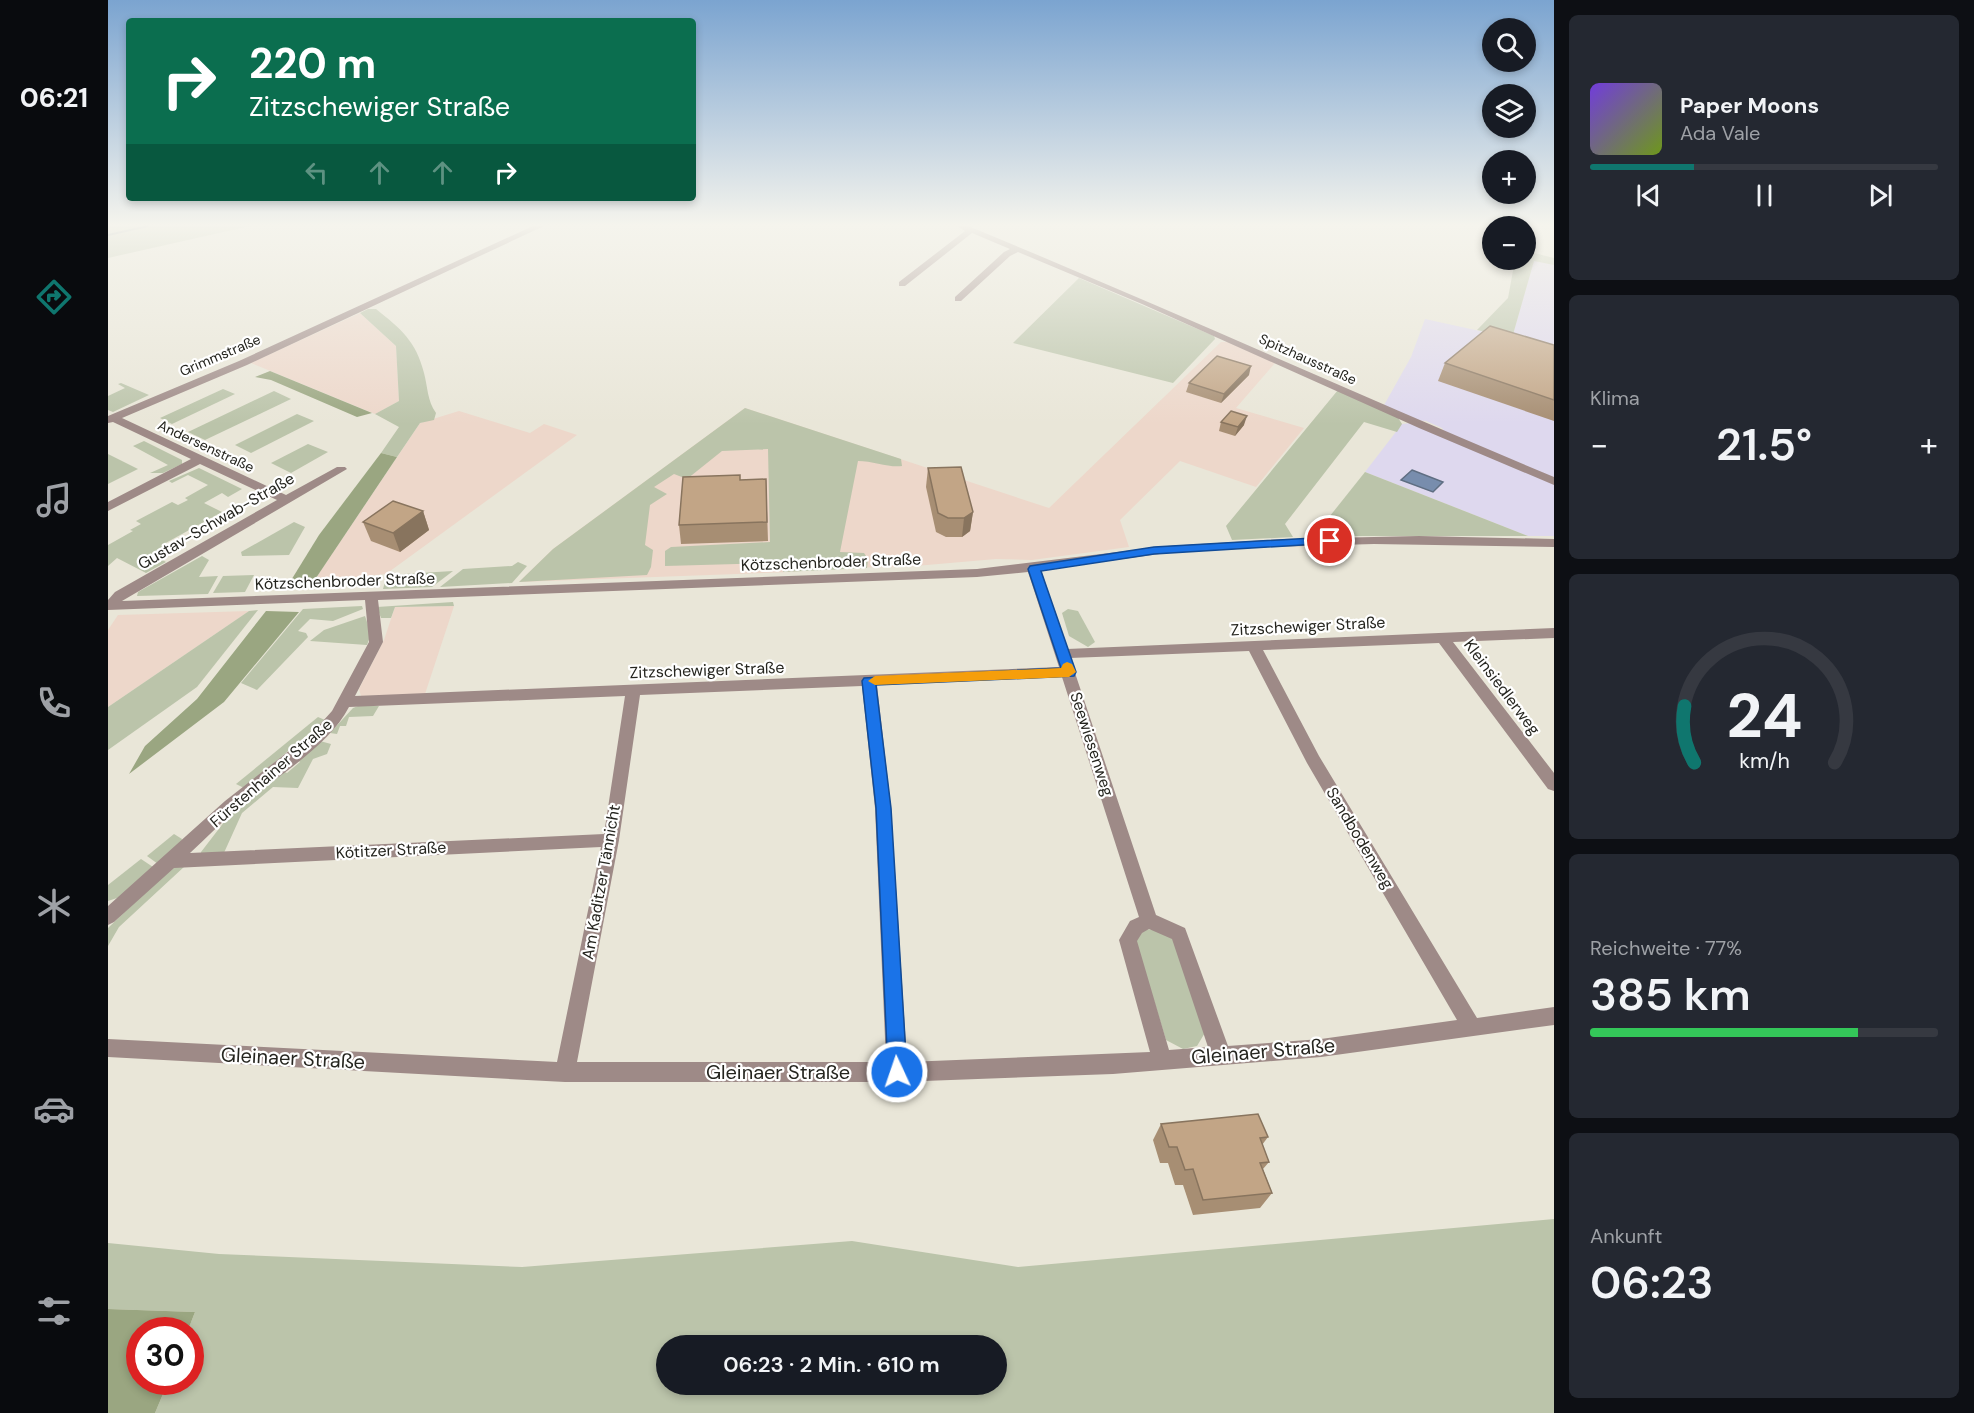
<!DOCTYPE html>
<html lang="de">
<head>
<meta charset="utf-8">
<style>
  :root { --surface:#171b24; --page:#242831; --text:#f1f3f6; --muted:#9ea1a6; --line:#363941; --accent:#0f766e }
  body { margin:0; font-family:"DM Sans",sans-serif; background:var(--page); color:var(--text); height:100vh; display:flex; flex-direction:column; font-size:22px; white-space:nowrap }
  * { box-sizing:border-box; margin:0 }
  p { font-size:20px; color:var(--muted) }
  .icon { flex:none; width:33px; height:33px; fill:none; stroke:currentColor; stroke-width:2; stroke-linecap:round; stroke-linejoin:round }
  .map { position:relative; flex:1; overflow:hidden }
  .sheet { display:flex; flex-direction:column; gap:15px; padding:15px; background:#0d0f14; width:420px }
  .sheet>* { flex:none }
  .guide { position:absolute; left:18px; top:18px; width:570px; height:183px; border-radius:6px; box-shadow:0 3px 9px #0003; background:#0b6e4f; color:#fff; overflow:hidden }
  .buttons { position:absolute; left:1374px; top:18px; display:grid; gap:12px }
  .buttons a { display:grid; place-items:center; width:54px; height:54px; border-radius:50%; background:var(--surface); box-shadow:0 3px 9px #0003; font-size:30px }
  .speed { position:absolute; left:18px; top:1317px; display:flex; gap:12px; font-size:30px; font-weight:700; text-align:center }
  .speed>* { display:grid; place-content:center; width:78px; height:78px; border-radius:50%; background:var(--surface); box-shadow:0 3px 9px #0003; line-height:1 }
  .speed .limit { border:9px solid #d22; background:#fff; color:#111 }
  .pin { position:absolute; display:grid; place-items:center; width:51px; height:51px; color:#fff; margin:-26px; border:3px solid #fff; border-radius:50%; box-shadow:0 2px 6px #0007 }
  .me { position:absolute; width:66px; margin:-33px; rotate:357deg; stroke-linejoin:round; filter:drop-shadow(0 0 4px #0008) }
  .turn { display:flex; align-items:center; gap:21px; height:126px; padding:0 24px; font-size:27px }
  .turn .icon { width:78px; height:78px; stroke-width:2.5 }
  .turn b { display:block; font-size:42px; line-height:51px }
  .lanes { display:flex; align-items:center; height:57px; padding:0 24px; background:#0003; justify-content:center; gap:30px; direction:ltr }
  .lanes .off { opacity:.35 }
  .big { font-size:45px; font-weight:600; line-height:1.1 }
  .sheet .tile { flex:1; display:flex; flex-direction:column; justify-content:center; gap:9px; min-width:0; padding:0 21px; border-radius:9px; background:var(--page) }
  .sheet .dial { align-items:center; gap:0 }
  .dial svg { height:156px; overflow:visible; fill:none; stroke:var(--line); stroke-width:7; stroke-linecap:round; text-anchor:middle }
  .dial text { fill:var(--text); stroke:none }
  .song { display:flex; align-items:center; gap:18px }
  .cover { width:72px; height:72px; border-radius:9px; background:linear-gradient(135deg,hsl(260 70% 55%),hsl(80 70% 35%)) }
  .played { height:6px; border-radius:3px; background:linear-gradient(90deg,var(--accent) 30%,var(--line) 30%) }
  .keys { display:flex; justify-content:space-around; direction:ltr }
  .heat { display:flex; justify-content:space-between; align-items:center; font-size:33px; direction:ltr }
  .charge { height:9px; border-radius:4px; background:linear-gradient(90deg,#34c759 77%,var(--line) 0) }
  .trip { position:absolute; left:548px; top:1335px; width:351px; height:60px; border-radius:30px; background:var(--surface); box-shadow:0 3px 9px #0003; font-weight:600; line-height:60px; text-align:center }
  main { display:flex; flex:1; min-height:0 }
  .tabs { display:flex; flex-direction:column; width:108px; justify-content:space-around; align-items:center; background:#090b0e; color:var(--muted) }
  .tabs .icon { width:42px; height:42px }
  .tabs .selected { color:var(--accent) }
  .tabs b { font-size:27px; color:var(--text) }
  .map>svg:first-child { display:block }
  .commercial { fill:#edd7ca }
  .industrial { fill:#ded8ee }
  .green { fill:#bbc4aa; fill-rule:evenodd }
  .forest { fill:#9aa681 }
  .water { fill:#788dad; stroke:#5f6e82; stroke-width:1.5 }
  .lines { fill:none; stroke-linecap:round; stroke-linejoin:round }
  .stream { stroke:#5f6e82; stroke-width:2 }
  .minor { fill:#9e8a87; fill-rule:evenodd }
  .wall { fill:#a78e73 }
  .shaded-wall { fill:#88745e }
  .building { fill:#c2a586; stroke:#88745e; stroke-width:1.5 }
  .route { fill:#1a73e8; stroke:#114b97; stroke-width:1.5 }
  .slow { fill:#f59e0b }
  .labels { text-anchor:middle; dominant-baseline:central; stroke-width:4.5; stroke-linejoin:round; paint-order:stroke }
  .far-street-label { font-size:14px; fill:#25251f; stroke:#fff }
  .street-label { font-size:16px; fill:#25251f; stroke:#fff }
  .near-street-label { font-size:20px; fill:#25251f; stroke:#fff }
</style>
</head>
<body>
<main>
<nav class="tabs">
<b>06:21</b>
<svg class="icon selected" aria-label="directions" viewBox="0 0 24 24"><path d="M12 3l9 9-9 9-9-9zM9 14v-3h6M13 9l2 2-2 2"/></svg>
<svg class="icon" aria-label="music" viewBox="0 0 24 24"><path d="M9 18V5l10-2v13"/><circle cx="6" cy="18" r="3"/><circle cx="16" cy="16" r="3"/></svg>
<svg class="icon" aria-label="phone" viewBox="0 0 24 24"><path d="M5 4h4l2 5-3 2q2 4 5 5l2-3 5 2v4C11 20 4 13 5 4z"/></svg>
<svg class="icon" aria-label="climate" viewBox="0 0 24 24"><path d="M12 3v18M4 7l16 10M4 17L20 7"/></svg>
<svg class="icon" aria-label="car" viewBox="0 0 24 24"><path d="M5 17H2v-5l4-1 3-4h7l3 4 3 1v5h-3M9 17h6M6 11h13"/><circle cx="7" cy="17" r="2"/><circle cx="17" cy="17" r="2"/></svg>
<svg class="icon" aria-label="filters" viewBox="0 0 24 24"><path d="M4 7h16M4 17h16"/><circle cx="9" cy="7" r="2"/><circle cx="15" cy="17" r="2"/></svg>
</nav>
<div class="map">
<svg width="1446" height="1413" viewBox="0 0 1446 1413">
  <rect width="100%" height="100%" fill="#e9e6d8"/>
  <!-- commercial -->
  <g class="commercial">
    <path d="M252 313 288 346 291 401 267 414 143 363Z"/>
    <path d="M1113 342H1120L1167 363 1128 408 1196 428 1148 487 1072 461 1012 520 1021 547 924 560 888 559 796 567 714 568 682 572 411 582 445 549 637 408 941 508Z"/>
    <path d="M351 411 422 433 436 424 469 435 278 574 206 581 312 423Z"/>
    <path d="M346 606 317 694 253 696 251 689 276 640 287 607Z"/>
    <path d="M141 611 0 707V630L10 615Z"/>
  </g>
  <!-- industrial -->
  <g class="industrial">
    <path d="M1426 260 1446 265V478L1338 434 1334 428 1318 421 1305 420 1275 407 1303 357 1317 319 1404 338Z"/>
    <path d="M1303 423 1446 483V536H1420L1257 472 1294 424Z"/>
  </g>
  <!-- green -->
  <g class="green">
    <path d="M0 226H142L0 258Z"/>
    <path d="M1418 251 1446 258V265L1426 261 1404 338 1369 330 1400 298 1407 260H1418Z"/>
    <path d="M971 278 1106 336 1107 339 1065 383 905 343Z"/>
    <path d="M260 309H268C293 329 308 341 316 373 320 388 319 400 328 413L326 420 312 423 289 457 273 453 291 427 267 414 291 401 288 346 252 313Z"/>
    <path d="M13 383 41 395 5 412 0 410V396L17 388 10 384Z"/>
    <path d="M115 389 127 394 64 424 52 418Z"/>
    <path d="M1230 390 1289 416 1294 424 1289 432 1256 422 1177 524 1185 537 1124 540 1118 526Z"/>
    <path d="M166 391 183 399 97 440 80 432Z"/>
    <path d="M637 408 793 459 794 466C782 468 765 461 750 461L732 552 756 553 760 559 759 568 675 572 676 566 670 563 557 566V551L563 547 662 542 660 449 614 451 579 479 566 474 546 487 559 494 542 505 537 545 545 550 543 567 539 575 411 582 445 549Z"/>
    <path d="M189 414 206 421 143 453 127 445Z"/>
    <path d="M36 441 74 460V464L55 473H42L60 465 25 446Z"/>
    <path d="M200 444 220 452 183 473 163 463Z"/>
    <path d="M0 454 30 469 0 484Z"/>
    <path d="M91 468 134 489 120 497 114 493 96 503 114 512 54 545 59 548 46 555 58 562 38 573 9 558 0 566V545L25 531 22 530 33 524 28 521 64 502 70 505 80 500 77 498 100 485 80 475 64 483 61 481Z"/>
    <path d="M1257 472 1420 536H1206Z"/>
    <path d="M186 522 197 527 181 555 134 556 133 552Z"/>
    <path d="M94 556 101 560 91 577 110 576 100 594 29 596 30 592Z"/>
    <path d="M410 562 419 566 404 583 332 587 355 569 404 566Z"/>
    <path d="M345 571 324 587 275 589 279 575Z"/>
    <path d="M146 575 137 592 105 593 115 576Z"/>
    <path d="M345 602 346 606 287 607 283 618H273L269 607Z"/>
    <path d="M254 606 255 609 225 621 202 619 190 631 198 633 200 637 149 690 133 683 195 609Z"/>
    <path d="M960 609 970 611 987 642 980 647 961 636 954 613Z"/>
    <path d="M150 610 89 687 0 750V707L141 611Z"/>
    <path d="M257 616 263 634 259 645 202 641 216 630Z"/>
    <path d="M250 706H271L265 716 241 717 238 726H232L229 734 222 733 245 708Z"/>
    <path d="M210 717 217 720 136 788 128 784Z"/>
    <path d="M212 741 223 744 219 754 205 759 190 788 165 787 134 813 115 855 93 856V852L130 804 173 770 179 773 192 762 187 758Z"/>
    <path d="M66 834 74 839 73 842 50 864 39 856Z"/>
    <path d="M33 859 45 867 18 895 0 901V885Z"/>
    <path d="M65 866H77L11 927 0 946V928Z"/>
    <path d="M1034 929 1056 930 1071 945 1098 1031 1089 1046 1075 1049 1058 1040 1028 942Z"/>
    <path d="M1446 1219V1413H47L60 1382H82V1330H80L87 1312 0 1309V1243L111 1254 414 1267 744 1241 910 1267ZM558 1346H888V1384H558Z"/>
  </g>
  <!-- forest -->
  <g class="forest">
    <path d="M162 371 264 413 249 417 163 380 147 377Z"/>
    <path d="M273 453 289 457 206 581 182 582 211 535Z"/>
    <path d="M158 611 191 612 116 702 21 774 37 746 89 699Z"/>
    <path d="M0 1309 87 1312 80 1330H32V1382H60L47 1413H0Z"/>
  </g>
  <!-- water -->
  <path class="water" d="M1304 470 1335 482 1325 492 1293 480Z"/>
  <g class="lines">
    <!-- stream -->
    <path class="stream" d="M0 235 40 226"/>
    <!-- minor -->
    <g class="minor">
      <path d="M425 226H436L139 365 14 418 178 495 229 467H237L239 469 14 601 869 569 1059 546 1176 539 1311 536 1446 539V547L1266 544 1131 548 1059 553 933 570 959 649 1446 628V638L1345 642 1446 773V791L1440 789 1331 643 1155 650 1211 756 1369 1018 1446 1007V1025L1213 1057 1005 1074 789 1082H457L0 1057V1039L449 1062 493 847 66 868 6 922 0 925V906L117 801 205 732 224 711 261 642 257 600 0 610V600L7 592 169 500 92 464 0 511V502L83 459 5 422 0 423V416L131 361ZM920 572 951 667 247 696 275 642 270 600 869 577ZM1141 651 1199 763 1349 1020 1213 1039 1120 1046 1077 928 1048 915 962 658ZM954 677 1031 917 1022 921 1011 940 1042 1052 799 1062 783 808 769 685ZM754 686 767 808 778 1062H469L511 840 532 695ZM517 696 496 834 82 853C97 839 113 823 129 809 164 779 220 748 241 707ZM1041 929 1064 939 1100 1047 1061 1050 1029 941 1034 933Z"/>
      <path d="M849 226H860C1057 307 1250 395 1446 477V485L1311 428 1034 304 910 252 902 256 853 301H847V297L896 252 902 249 864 233 797 286H791V282L857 231Z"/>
    </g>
  </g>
  <!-- wall -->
  <g class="wall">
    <path d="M1446 345V421L1330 381 1337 363Z"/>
    <path d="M1141 375 1113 403 1078 392 1081 383Z"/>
    <path d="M1113 422 1136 425 1127 436 1111 431Z"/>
    <path d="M820 468 865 512 862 531 854 537H838L828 532 818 487Z"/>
    <path d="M658 479 660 541 573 544 571 525 633 480Z"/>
    <path d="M315 511 321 530 292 552 263 541 255 522Z"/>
    <path d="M1053 1124 1160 1137 1154 1145 1161 1162 1155 1169 1164 1193 1152 1208 1085 1215 1075 1185H1067L1060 1163H1052L1045 1140Z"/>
  </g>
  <!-- shaded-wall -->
  <g class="shaded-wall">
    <path d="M1143 366 1141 375 1113 403 1116 394Z"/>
    <path d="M1139 416 1136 425 1127 436 1130 427Z"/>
    <path d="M315 511 321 530 292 552 285 533Z"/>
    <path d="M865 512 862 531 854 537 856 518Z"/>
  </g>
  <!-- building -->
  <g class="building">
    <path d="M1382 326 1446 345V400L1337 363Z"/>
    <path d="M1109 356 1143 366 1116 394 1081 383Z"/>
    <path d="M1123 411 1139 416 1130 427 1113 422Z"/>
    <path d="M853 467 865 512 856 518H840L830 513 820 468Z"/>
    <path d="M632 475V480L658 479 659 522 571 525 575 477Z"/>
    <path d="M285 501 315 511 285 533 255 522Z"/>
    <path d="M1150 1114 1160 1137 1152 1138 1161 1162 1152 1163 1164 1193 1095 1200 1085 1169 1077 1170 1069 1147H1061L1053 1124Z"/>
  </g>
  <!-- sky -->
  <linearGradient id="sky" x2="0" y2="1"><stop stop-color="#7ba4d0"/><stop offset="0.53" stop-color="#f5f4ed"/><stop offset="1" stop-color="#f5f4ed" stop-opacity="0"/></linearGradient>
  <rect width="1446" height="424" fill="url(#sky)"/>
  <!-- route -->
  <path class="route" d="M1222 537 1228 541 1226 543 1046 554 933 571 968 672 966 676 768 685 783 808 799 1072 796 1078 789 1081 783 1078 780 1072 768 808 754 681 756 678 953 668 920 569 922 566 1046 547Z"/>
  <!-- slow -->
  <path class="slow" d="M959 662 964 664 968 672 961 677 767 685 760 681 767 676 953 668 955 664Z"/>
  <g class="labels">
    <!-- far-street labels -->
    <g class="far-street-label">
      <text transform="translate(112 355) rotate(-23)">Grimmstraße</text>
      <text transform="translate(1200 359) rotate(24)">Spitzhausstraße</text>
      <text transform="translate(98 446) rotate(25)">Andersenstraße</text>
    </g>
    <!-- street labels -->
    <g class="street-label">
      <text transform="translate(108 521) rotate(-30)">Gustav-Schwab-Straße</text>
      <text transform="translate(723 562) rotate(-2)">Kötzschenbroder Straße</text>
      <text transform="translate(237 581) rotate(-2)">Kötzschenbroder Straße</text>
      <text transform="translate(1200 626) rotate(-3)">Zitzschewiger Straße</text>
      <text transform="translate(599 670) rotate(-2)">Zitzschewiger Straße</text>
      <text transform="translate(1394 687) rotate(53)">Kleinsiedlerweg</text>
      <text transform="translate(984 744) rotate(72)">Seewiesenweg</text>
      <text transform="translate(163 773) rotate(-41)">Fürstenhainer Straße</text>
      <text transform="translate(1252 838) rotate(59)">Sandbodenweg</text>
      <text transform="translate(283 850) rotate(-3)">Kötitzer Straße</text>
      <text transform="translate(493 882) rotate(-80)">Am Kaditzer Tännicht</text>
    </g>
    <!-- near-street labels -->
    <g class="near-street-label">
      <text transform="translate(1155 1051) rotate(-5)">Gleinaer Straße</text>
      <text transform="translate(185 1058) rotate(3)">Gleinaer Straße</text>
      <text x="670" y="1072">Gleinaer Straße</text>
    </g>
  </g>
</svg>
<div class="buttons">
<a><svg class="icon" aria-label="search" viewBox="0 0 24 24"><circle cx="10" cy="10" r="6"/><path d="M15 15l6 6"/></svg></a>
<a><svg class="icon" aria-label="layers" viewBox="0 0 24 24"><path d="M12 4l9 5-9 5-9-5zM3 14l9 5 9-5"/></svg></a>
<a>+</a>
<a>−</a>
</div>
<div class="speed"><div class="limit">30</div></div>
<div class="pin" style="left:1222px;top:541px;background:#d93025"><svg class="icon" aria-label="arrive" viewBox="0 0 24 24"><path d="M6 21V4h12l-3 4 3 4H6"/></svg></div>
<svg class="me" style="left:789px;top:1072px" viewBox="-20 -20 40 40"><circle r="17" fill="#1a73e8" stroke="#fff" stroke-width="3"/><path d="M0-11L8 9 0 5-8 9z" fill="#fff"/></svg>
<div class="trip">06:23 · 2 Min. · 610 m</div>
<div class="guide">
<div class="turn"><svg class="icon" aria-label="right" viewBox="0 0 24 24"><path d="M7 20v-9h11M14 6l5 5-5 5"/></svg><div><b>220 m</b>Zitzschewiger Straße</div></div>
<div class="lanes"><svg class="icon off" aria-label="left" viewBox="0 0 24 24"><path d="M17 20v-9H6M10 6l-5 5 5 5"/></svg><svg class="icon off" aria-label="ahead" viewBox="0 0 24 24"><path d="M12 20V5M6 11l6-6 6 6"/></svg><svg class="icon off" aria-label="ahead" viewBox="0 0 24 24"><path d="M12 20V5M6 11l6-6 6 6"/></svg><svg class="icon" aria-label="right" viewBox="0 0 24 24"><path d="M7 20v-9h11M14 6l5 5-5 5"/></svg></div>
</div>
</div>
<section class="sheet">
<div class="tile">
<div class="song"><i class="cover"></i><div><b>Paper Moons</b><p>Ada Vale</p></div></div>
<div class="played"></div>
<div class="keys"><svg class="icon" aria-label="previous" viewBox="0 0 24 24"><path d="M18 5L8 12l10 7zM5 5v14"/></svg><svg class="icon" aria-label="pause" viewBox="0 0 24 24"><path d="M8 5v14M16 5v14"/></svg><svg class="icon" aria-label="next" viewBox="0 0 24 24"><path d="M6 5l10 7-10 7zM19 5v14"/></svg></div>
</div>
<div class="tile"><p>Klima</p>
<div class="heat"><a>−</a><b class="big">21.5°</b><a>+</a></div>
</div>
<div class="tile dial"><svg viewBox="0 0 100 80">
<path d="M14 69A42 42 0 1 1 86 69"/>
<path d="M14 69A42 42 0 0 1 9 40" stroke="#0f766e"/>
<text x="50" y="56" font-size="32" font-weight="700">24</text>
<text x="50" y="72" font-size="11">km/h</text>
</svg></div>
<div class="tile"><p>Reichweite · 77%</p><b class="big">385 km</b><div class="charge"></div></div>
<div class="tile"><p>Ankunft</p><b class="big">06:23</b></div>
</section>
</main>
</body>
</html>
